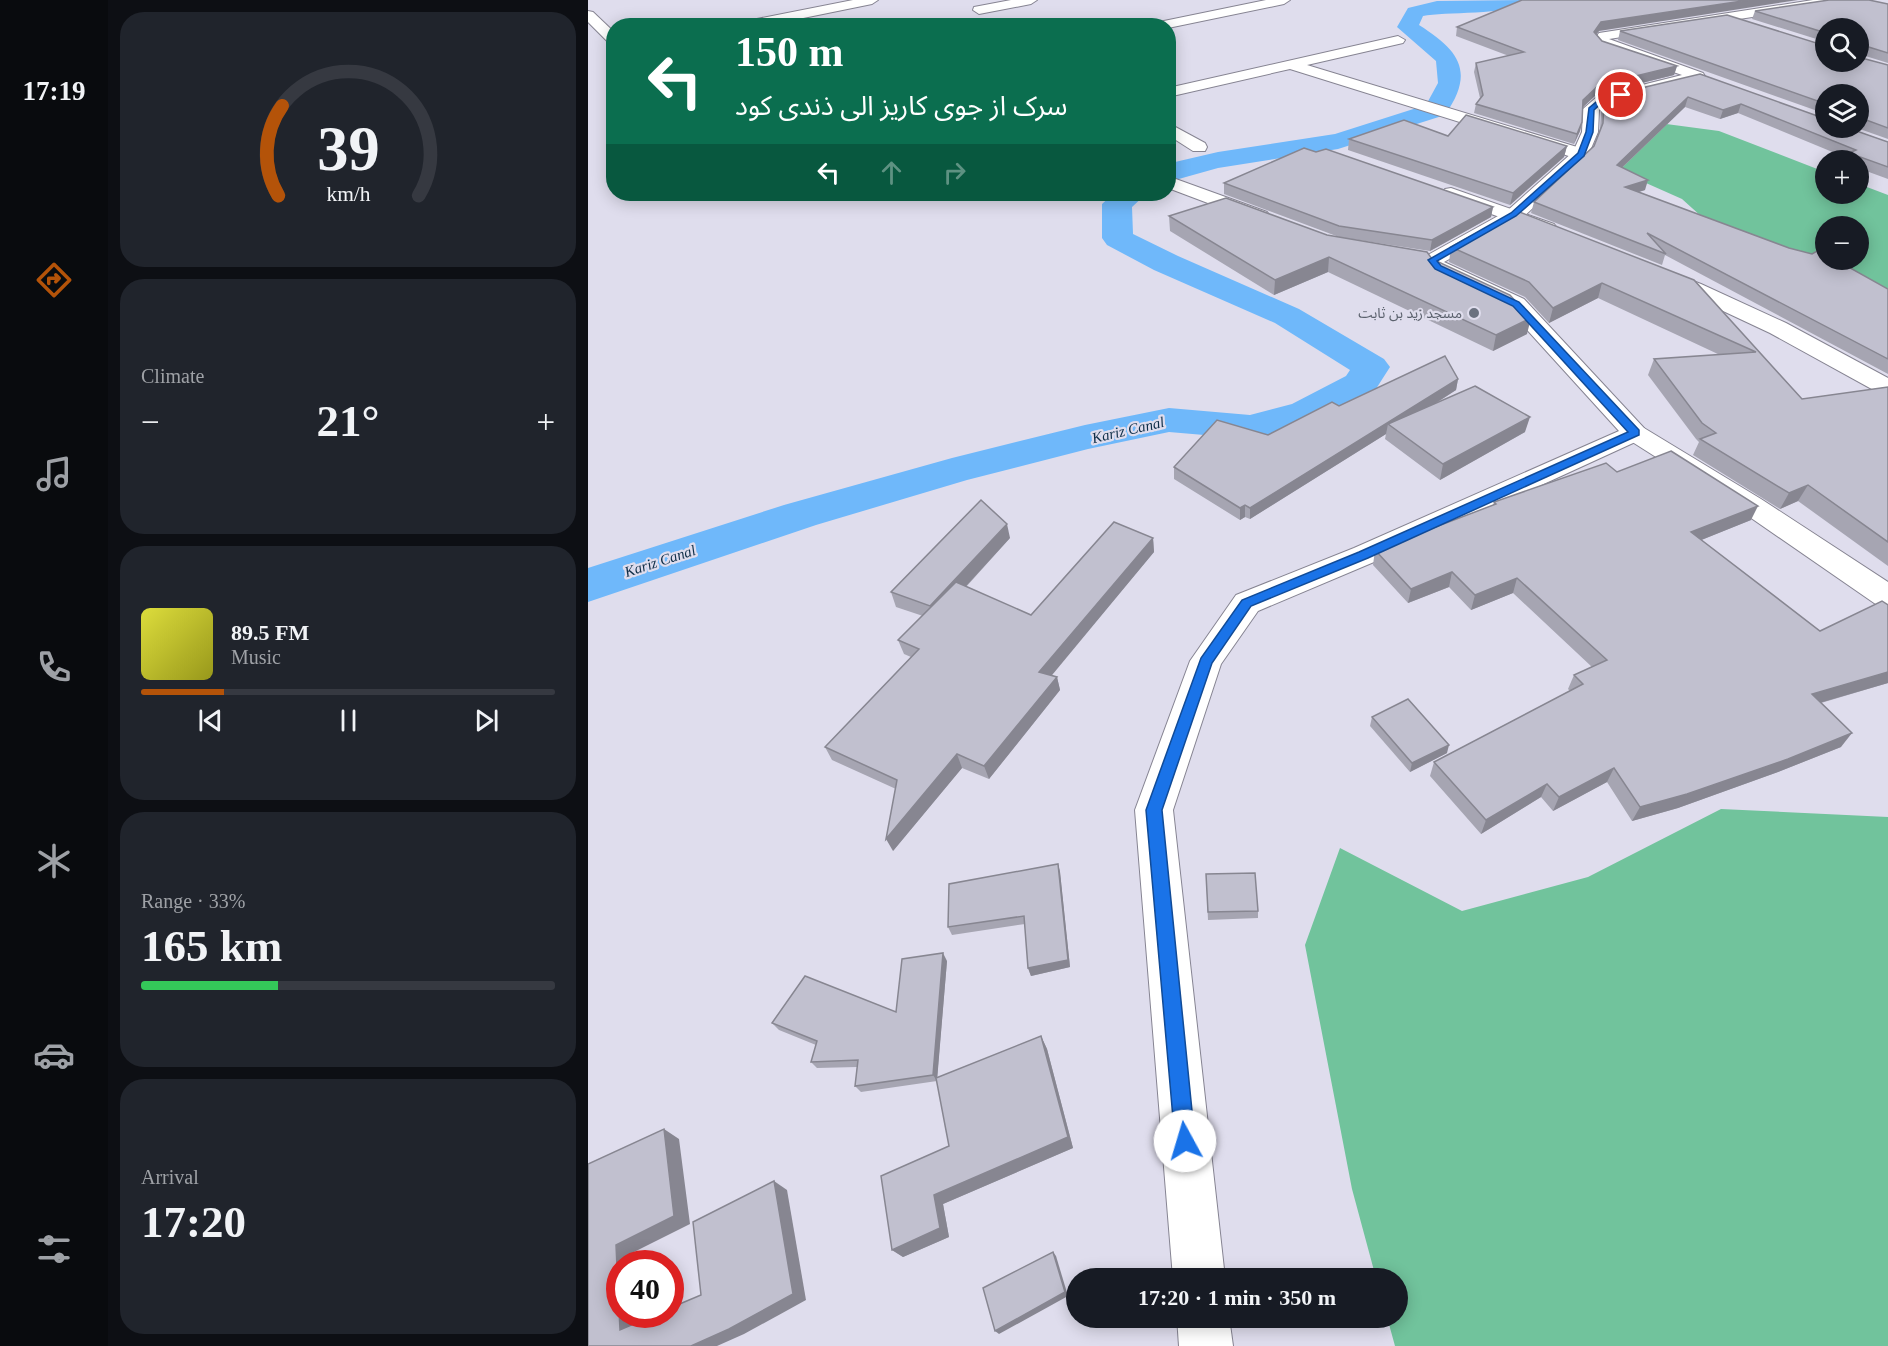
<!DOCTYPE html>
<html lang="en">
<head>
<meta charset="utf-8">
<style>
  :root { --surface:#171b24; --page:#20242c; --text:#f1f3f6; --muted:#9ea1a6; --line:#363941; --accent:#b45309 }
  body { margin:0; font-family:"Times New Roman","Noto Sans Arabic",serif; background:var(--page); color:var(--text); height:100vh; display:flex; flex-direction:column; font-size:22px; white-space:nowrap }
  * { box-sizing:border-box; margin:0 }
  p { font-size:20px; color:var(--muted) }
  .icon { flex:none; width:33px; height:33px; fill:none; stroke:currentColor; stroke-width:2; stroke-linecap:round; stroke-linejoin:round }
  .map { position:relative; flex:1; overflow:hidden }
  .drawer { display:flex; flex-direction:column; gap:12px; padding:12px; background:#0d0f14; width:480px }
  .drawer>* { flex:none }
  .top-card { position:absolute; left:18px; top:18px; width:570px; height:183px; border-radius:24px; box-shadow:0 3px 15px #0003; background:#0b6e4f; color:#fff; overflow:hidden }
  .controls { position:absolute; left:1227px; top:18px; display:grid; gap:12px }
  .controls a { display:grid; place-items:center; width:54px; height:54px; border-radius:50%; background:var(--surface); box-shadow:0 3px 15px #0003; font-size:30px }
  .speed { position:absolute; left:18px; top:1250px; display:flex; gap:12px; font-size:30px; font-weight:700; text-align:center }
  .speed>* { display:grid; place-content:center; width:78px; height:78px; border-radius:50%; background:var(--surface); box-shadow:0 3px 15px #0003; line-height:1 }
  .speed .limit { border:9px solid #d22; background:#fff; color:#111 }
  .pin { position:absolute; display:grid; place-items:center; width:51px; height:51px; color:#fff; margin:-26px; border:3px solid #fff; border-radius:50%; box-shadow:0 2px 6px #0007 }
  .me { position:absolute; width:66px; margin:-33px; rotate:354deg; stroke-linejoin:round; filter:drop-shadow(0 0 4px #0008) }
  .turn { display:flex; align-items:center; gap:21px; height:126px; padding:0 30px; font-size:27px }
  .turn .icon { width:78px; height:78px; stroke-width:2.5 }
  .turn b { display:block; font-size:42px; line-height:51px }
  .lanes { display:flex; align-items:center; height:57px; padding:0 30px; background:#0003; justify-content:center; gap:30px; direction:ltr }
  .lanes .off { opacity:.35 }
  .big { font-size:45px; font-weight:600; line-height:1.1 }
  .drawer .tile { flex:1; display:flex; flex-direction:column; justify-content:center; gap:9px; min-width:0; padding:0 21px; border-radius:24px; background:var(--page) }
  .drawer .dial { align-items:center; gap:0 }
  .dial svg { height:156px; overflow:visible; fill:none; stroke:var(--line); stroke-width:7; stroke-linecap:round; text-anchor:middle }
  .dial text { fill:var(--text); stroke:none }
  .song { display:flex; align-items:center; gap:18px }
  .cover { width:72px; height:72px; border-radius:9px; background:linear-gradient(135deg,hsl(60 70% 55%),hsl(60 70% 35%)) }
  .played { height:6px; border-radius:3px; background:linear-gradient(90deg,var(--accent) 20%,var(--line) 20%) }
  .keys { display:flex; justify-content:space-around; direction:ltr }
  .heat { display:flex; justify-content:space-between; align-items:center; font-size:33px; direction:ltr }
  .charge { height:9px; border-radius:4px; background:linear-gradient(90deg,#34c759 33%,var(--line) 0) }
  .trip { position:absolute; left:478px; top:1268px; width:342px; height:60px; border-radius:30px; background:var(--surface); box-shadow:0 3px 15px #0003; font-weight:600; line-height:60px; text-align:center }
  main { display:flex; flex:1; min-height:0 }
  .dock { display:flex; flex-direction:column; width:108px; justify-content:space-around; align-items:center; background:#090b0e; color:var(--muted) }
  .dock .icon { width:42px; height:42px }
  .dock .selected { color:var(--accent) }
  .dock b { font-size:27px; color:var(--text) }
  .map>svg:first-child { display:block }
  .green { fill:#71c39c; fill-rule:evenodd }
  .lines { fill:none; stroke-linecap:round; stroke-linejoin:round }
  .canal { fill:#6fb8fa; fill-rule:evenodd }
  .minor-casing { stroke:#868492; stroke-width:2 }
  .tertiary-casing { stroke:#868492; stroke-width:2 }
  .minor { fill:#fff; fill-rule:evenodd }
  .tertiary { fill:#fff; fill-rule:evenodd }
  .wall { fill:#a6a5b2 }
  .shaded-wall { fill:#878691 }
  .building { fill:#c1c0cf; stroke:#878691; stroke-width:1.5 }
  .route { fill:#1a73e8; stroke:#114b97; stroke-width:1.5 }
  .worship-dot { fill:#6b7280; stroke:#dfdded; stroke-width:2 }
  .labels { text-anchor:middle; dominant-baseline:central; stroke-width:4.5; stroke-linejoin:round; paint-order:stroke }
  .far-worship-label { font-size:14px; fill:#5b616d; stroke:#dfdded; text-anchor:end }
  .far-water-label { font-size:15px; font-style:italic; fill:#0e2d47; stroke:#dfdded }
</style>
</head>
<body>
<main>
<nav class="dock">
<b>17:19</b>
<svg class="icon selected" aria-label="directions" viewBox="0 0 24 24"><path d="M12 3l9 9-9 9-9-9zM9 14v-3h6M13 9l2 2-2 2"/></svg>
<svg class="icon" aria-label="music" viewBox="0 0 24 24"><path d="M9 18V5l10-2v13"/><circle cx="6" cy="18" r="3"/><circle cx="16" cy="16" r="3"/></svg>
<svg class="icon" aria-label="phone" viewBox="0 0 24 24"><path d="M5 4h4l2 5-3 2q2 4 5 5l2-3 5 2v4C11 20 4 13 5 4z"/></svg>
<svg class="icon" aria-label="climate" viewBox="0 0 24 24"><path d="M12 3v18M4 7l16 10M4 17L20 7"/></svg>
<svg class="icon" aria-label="car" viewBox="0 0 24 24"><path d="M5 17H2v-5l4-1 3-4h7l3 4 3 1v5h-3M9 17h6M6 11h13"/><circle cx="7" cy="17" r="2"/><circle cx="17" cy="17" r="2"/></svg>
<svg class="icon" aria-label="filters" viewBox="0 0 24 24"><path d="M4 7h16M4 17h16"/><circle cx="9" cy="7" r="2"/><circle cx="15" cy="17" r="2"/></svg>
</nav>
<section class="drawer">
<div class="tile dial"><svg viewBox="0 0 100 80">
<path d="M14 69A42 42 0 1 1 86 69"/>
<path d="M14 69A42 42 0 0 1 16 23" stroke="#b45309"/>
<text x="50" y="56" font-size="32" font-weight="700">39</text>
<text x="50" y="72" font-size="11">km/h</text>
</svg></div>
<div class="tile"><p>Climate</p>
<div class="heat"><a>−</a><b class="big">21°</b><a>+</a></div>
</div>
<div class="tile">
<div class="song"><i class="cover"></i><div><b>89.5 FM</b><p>Music</p></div></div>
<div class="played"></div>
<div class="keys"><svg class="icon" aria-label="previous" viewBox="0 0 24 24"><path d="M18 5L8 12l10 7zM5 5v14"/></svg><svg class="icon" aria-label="pause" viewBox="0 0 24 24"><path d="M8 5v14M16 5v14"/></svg><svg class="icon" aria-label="next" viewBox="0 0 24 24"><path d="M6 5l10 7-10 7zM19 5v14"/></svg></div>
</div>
<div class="tile"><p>Range · 33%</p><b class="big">165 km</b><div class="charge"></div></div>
<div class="tile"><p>Arrival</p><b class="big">17:20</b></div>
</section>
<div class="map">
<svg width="1300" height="1346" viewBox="0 0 1300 1346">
  <rect width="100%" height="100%" fill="#dfdded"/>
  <!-- green -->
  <g class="green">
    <path d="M1018 116 1131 131 1237 172 1238 194H1270L1271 184 1300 195V305L1154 253 1094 199 1022 167ZM1238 226H1270V260H1238Z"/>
    <path d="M1133 809 1300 817V1346H807L799 1317H810V1278H788L764 1189 717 945 752 848 874 911 1000 877Z"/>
  </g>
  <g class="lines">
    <!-- canal -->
    <g class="canal">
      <path d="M941 0C930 16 857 11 835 16L831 25C872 51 887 72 857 115L750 149 630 168 580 182V164L587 162 630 152 747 134 838 105 850 83 848 61 809 27 820 8 849 1Z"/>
      <path d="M525 194H558L544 207 545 234 590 256 711 309 796 359 802 367 786 392 732 420 663 439 581 432 500 449 379 480 228 525 0 602V568L196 505 364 458 497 425 581 408 662 415 704 404 758 376 762 370 687 323 566 270 519 245 514 238V204Z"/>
    </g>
    <defs>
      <g id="minor">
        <path d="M265 0H290L284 4 176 26H148L154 22Z"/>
        <path d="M423 0H449L443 4 391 14 385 10 386 7Z"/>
        <path d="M678 0H702L696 4 580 28V26H565L571 22Z"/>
        <path d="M0 11 5 12 26 32V44L21 43 0 22Z"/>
        <path d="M810 36 817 40 815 43 719 65 999 150 1002 154 999 158H987L702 69 580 97V88Z"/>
        <path d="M580 123 617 143 619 147 617 151H605L580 135Z"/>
        <path d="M585 178 679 212 682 216 679 220H665L580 188V179Z"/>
        <path d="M863 188 966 224 969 228 966 232H952L857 197 854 193 857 189Z"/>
        <path d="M1076 270 1113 284 1198 323 1300 378V395L1291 393 1182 333 1069 280 1066 276 1069 272Z"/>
        <path d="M1047 425 1056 428 1173 499 1300 582V608L1289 605 1153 511 1038 438 1034 433 1038 428Z"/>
      </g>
      <g id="tertiary">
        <path d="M1225 0H1255L1249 4 1021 39 1115 73 1117 76 1115 79 1020 102 1011 110 1010 132 999 158 933 219 856 262 936 299 1056 428 1060 433 1056 438 786 562 670 611 633 664 585 810 637 1278H585L547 810 602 661 648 595 766 548 1031 431 920 309 843 272 835 260 838 256 919 211 985 152 994 132 995 109 1010 96 1094 75 1013 47 1006 40 1011 33Z"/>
        <path d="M589 1317H641L645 1346H591Z"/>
      </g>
    </defs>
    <!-- minor casing -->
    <use href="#minor" class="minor-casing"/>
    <!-- tertiary casing -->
    <use href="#tertiary" class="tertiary-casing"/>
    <!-- minor -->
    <use href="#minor" class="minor"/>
    <!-- tertiary -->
    <use href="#tertiary" class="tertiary"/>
  </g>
  <!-- wall -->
  <g class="wall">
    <path d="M1300 4V63L1271 54 1238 28V42L1164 19 1167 11Z"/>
    <path d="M869 27 1011 31 1008 34 1014 41 1089 66 1086 75 1009 94 995 107 994 122 992 131 986 144 886 113 888 104 892 98 886 72 888 63 921 56 868 36Z"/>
    <path d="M1032 31 1238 62 1300 65V139L1269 128H1270V94H1238V114L1030 40Z"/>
    <path d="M1112 74 1300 142V179L1270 168V160H1258L1259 158 1150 113 1132 119 1097 107 1034 168 1057 190 1051 192 1300 289V374L1077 255 1074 265 943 213 946 202 1006 146 1012 129 1013 111 1016 102Z"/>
    <path d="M860 136 979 146 976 157 922 205 760 150 761 139Z"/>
    <path d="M636 183 905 207 903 217 842 251 751 237 636 194Z"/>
    <path d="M581 216 739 235 844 259 939 334 905 351 740 272 686 295 582 231Z"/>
    <path d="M863 247 1106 280 1214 399 1300 387V566L1210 501 1192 509 1105 455 1111 442 1108 439 1060 375 1066 359 1132 355 1010 298 961 323 937 297 861 262Z"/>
    <path d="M870 379 868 390 850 402 937 432 852 480 797 439 798 434 662 519 657 517 652 520 586 479V467L680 435 751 406Z"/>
    <path d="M1029 472 1163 520 1113 540 1232 631 1300 605V683L1233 703 1253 747 1190 772 1090 808 1044 821 1019 782 965 811 953 797 893 834 842 776 846 762 982 691 980 689 986 675 1004 667 925 593 883 610 861 587 820 603 785 565 787 550 905 505 906 502Z"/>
    <path d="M422 538 378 587 443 615 565 538 566 552 463 675 469 677 472 690 401 779 374 768 305 851 308 789 244 760 237 747 323 657 316 654 310 640 335 616 308 607 303 592Z"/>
    <path d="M784 717 859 753 822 772 782 726Z"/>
    <path d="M470 864 472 872 482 967 443 976 440 968 437 924 364 935 360 927Z"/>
    <path d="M618 874 670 911V918L620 920Z"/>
    <path d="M359 961 349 1078 453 1036 459 1049 485 1148 355 1204 361 1237 315 1257 304 1250 361 1146 349 1081 273 1092 267 1086 269 1067 229 1068 223 1062 228 1045 191 1030 184 1023 308 1012Z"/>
  </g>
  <!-- shaded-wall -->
  <g class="shaded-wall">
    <path d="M1161 0H1210L1011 31 1004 40 1006 32 1013 22Z"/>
    <path d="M1089 66 1086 75 1009 94 993 109 995 100 1011 85Z"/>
    <path d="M1100 97 1097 107 1026 175 1029 165Z"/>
    <path d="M1153 104 1150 113 1132 119 1135 110Z"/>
    <path d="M994 122 992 131 986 144 989 134Z"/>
    <path d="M979 146 976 157 922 205 925 193Z"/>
    <path d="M1060 180 1057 190 1034 197 1037 187Z"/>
    <path d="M905 207 903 217 842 251 844 240Z"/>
    <path d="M741 257 740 272 686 295 687 280Z"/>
    <path d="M1014 283 1010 298 961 323 965 308Z"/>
    <path d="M943 318 939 334 905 351 908 335Z"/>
    <path d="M870 379 868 390 807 429 800 424 798 434 662 519V508Z"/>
    <path d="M942 417 937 432 852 480 855 464Z"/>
    <path d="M1220 485 1210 501 1192 509 1201 493Z"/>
    <path d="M657 505V517L652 520V508Z"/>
    <path d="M1170 506 1163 520 1096 547 1103 532Z"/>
    <path d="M419 524 422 538 347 620 342 606Z"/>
    <path d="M565 538 566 552 455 686 451 672Z"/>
    <path d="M864 572 861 587 820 603 823 589Z"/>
    <path d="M929 578 925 593 883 610 887 595Z"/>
    <path d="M1300 672V683L1214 708 1224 694Z"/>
    <path d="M469 677 472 690 401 779 396 766Z"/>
    <path d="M1264 733 1253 747 1190 772 1090 808 1044 821 1052 807Z"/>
    <path d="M861 745 859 753 822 772 824 763Z"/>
    <path d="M369 754 374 768 305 851 298 839Z"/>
    <path d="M1026 768 1019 782 965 811 971 797Z"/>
    <path d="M959 784 953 797 893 834 898 820Z"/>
    <path d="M470 864 472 872 482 967 443 976 440 968Z"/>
    <path d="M355 953 359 961 349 1081 345 1075Z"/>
    <path d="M453 1036 459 1049 485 1148 355 1204 361 1237 315 1257 304 1250 346 1195Z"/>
    <path d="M76 1129 91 1139 102 1224 46 1252 47 1263H32V1314H50L51 1335 32 1330 28 1245Z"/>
    <path d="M186 1181 199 1190 218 1300 156 1334 129 1346H103Z"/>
    <path d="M465 1252 468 1256 480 1296 411 1334 407 1331Z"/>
  </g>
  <!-- building -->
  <g class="building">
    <path d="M934 0H1161L1013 22 1006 32 1014 41 1089 66 1011 85 995 100 994 122 989 134 888 104 895 95 888 63 936 52 869 27Z"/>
    <path d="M1241 0H1281L1300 4V53L1274 45 1270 51V28H1238V33L1167 11Z"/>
    <path d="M1139 15 1238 46V62H1270V57L1300 65V128L1270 117V94H1238V104L1032 31Z"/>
    <path d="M1112 74 1238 119V128H1260L1300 142V167L1261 153 1268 150 1153 104 1135 110 1100 97 1029 165 1060 180 1037 187 1201 248 1224 254 1231 250 1238 253V260H1248L1300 289V359L1059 233 1078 254 946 202 1006 146 1015 123 1016 102 1024 95Z"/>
    <path d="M878 115 979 146 925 193 761 139 816 120 860 136Z"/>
    <path d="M716 148 728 152 738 149 905 207 844 240 751 226 636 183Z"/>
    <path d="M638 198 739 235 839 252 844 259 922 295 943 318 908 335 741 257 687 280 581 216Z"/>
    <path d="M929 211 1106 280 1214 399 1300 387V542L1220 485 1201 493 1112 439 1128 433 1114 423 1066 359 1168 352 1014 283 965 308 941 282 863 247Z"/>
    <path d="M857 356 870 379 662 508 657 505 652 508 586 467 629 420 680 435 744 402 751 406Z"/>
    <path d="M887 386 942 417 855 464 800 424Z"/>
    <path d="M1083 451 1170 506 1103 532 1232 631 1294 601 1300 605V672L1224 694 1264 733 1200 759 1099 794 1052 807 1026 768 971 797 959 784 898 820 846 762 995 684 986 675 1019 660 929 578 887 595 864 572 823 589 787 550 908 504 906 502 1018 463 1029 472Z"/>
    <path d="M393 500 419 524 342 606 303 592Z"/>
    <path d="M526 522 565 538 451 672 469 677 396 766 369 754 298 839 309 780 237 747 331 649 310 640 368 582 443 615Z"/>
    <path d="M820 699 861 745 824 763 784 717Z"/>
    <path d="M470 864 480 960 440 968 436 916 360 927 361 884Z"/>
    <path d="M667 873 670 911 620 912 618 874Z"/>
    <path d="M355 953 345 1075 267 1086 270 1060 223 1062 229 1041 184 1023 217 976 308 1012 314 959Z"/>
    <path d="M453 1036 480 1137 346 1195 352 1228 304 1250 293 1176 361 1146 348 1078Z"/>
    <path d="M76 1129 86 1216 28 1245 32 1330 69 1314H82V1308L113 1295 105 1222 186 1181 205 1294 141 1329 103 1346H0V1164Z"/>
    <path d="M465 1252 477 1292 407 1331 395 1288Z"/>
  </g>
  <!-- route -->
  <path class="route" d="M1033 93 1035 96 1017 100 1006 110 1005 132 996 156 928 216 849 261 853 266 931 302 1051 430V435L780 558 663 606 624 663 574 810 607 1141 604 1148 597 1151 590 1148 587 1141 558 810 613 658 654 600 771 552 1040 432 925 306 847 269 840 260 923 213 990 153 998 132 1001 108 1013 98Z"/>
  <!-- markers -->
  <circle class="worship-dot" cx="886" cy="313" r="6"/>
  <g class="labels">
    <!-- far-worship labels -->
    <g class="far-worship-label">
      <text x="874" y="313">مسجد زید بن ثابت</text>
    </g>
    <!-- far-water labels -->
    <g class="far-water-label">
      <text transform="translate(540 430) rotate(-13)">Kariz Canal</text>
      <text transform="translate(72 561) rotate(-18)">Kariz Canal</text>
    </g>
  </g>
</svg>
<div class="controls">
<a><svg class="icon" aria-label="search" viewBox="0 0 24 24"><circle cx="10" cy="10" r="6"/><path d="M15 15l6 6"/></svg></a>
<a><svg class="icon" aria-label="layers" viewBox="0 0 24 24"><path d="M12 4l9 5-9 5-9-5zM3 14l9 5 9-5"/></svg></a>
<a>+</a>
<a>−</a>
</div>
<div class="speed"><div class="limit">40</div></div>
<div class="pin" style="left:1033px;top:95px;background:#d93025"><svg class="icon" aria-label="arrive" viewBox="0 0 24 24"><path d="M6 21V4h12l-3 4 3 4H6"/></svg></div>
<svg class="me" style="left:597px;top:1141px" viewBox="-20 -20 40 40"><circle r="19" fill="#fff"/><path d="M0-13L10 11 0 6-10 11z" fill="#1a73e8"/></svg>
<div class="trip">17:20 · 1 min · 350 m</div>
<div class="top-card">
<div class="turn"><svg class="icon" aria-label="left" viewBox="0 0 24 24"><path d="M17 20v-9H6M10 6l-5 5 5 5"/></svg><div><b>150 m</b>سرک از جوی کاریز الی ذندی کود</div></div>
<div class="lanes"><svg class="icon" aria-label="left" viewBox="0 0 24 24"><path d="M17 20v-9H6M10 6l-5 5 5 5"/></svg><svg class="icon off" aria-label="ahead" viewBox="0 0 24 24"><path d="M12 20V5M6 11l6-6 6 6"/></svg><svg class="icon off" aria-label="right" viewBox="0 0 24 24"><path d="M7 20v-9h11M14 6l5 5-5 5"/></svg></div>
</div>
</div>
</main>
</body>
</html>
